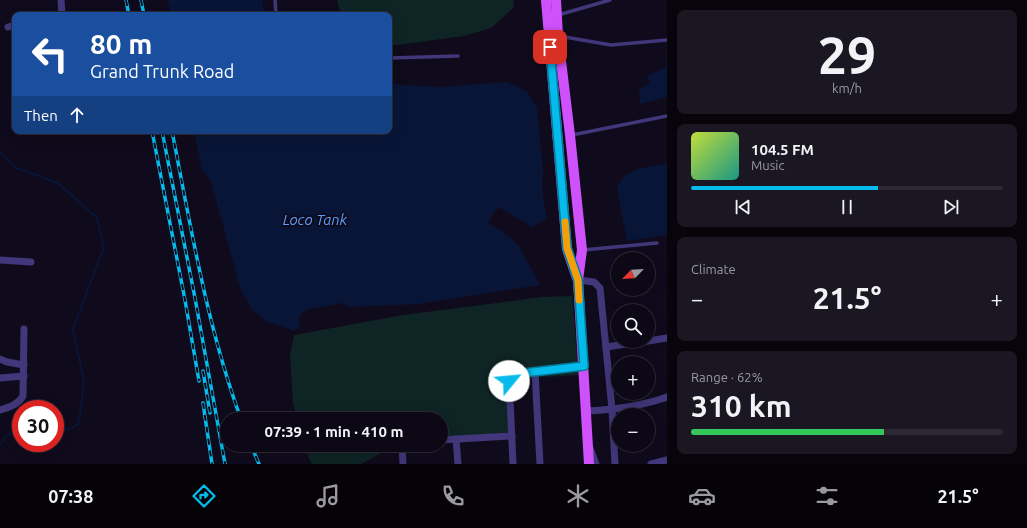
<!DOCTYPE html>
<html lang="en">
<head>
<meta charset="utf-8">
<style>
  :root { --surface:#0c0815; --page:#1a1622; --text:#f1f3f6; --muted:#9a9aa0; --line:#2c2934; --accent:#05bbec }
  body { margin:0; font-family:Ubuntu,sans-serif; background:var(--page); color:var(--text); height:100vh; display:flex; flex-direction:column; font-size:15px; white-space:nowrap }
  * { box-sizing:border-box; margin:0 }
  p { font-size:13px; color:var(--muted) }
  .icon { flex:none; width:22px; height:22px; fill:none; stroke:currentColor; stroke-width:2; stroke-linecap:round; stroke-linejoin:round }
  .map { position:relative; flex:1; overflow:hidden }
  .side { display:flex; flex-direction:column; gap:10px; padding:10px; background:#07040c; width:360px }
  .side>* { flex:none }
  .banner { position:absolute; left:12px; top:12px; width:380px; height:122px; border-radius:8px; box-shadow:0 4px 16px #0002,0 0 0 1px var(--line); background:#1a4fa0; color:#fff; overflow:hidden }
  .needle { width:26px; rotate:245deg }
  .buttons { position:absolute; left:611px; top:252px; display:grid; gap:8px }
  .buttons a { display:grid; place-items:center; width:44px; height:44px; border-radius:50%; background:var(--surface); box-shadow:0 4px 16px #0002,0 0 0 1px var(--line); font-size:20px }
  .speed { position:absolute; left:12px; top:400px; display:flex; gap:8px; font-size:20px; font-weight:700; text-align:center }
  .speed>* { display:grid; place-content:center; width:52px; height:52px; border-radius:50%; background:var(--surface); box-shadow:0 4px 16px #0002,0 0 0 1px var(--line); line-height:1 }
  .speed .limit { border:6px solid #d22; background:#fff; color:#111 }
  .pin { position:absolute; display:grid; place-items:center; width:34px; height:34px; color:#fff; margin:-17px; border-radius:8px; box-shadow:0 2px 6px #0006 }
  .me { position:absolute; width:44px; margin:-22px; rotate:62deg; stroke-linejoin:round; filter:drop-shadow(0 0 3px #0008) }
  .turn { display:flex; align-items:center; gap:14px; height:84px; padding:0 12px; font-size:18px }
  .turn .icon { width:52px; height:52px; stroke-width:2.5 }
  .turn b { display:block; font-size:28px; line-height:34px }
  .then { display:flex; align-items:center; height:38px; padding:0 12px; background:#0003; gap:8px; font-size:15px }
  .big { font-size:30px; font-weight:700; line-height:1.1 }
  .side .widget { flex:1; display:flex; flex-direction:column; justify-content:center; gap:6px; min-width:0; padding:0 14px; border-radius:8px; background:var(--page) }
  .side .dial { align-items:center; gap:0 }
  .dial b { font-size:52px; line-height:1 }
  .song { display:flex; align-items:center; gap:12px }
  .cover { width:48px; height:48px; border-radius:6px; background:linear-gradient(135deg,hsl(70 70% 55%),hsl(170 70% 35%)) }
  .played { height:4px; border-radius:2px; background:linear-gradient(90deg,var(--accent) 60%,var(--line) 60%) }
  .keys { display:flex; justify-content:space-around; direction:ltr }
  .heat { display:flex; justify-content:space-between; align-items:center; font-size:22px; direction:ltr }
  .charge { height:6px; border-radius:3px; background:linear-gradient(90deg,#34c759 62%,var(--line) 0) }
  .trip { position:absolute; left:220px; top:412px; width:228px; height:40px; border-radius:20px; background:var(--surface); box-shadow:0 4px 16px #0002,0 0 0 1px var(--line); font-weight:700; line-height:40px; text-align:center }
  .dock { display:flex; height:64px; justify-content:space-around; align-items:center; background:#050308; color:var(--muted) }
  .dock .icon { width:28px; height:28px }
  .dock .active { color:var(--accent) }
  .dock b { font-size:18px; color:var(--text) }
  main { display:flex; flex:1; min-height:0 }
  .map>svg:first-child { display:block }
  .green { fill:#0f2425 }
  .water { fill:#091537 }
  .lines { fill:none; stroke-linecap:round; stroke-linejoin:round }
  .stream { stroke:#091537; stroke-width:2 }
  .lane { stroke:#41377a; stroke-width:3.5 }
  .street { stroke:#41377a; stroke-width:7 }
  .primary { stroke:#cf51fb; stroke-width:10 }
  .rail-casing { stroke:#05bbec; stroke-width:3.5 }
  .rail { stroke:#100b1c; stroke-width:2; stroke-dasharray:6; stroke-linecap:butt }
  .route-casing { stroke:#037a99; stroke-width:10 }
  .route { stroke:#05bbec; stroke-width:7 }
  .slow { stroke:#f59e0b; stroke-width:7 }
  .labels { text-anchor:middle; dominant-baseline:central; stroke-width:4; stroke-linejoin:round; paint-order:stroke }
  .water-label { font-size:15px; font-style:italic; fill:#589dfb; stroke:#100b1c }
</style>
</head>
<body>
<main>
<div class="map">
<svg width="667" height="464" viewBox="0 0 667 464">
  <rect width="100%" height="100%" fill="#100b1c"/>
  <!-- green -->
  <g class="green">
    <path d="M337 0H513L514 7 491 28 464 36 389 46V15H341Z"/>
    <path d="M572 296 579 375 506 379 510 432 441 439V419H297L293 403 290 355 294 335 403 315 542 297Z"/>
    <path d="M303 445H396L361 464H312Z"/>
  </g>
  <!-- water -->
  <g class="water">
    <path d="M168 0H262L265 15H171Z"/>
    <path d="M666 54H667V97L640 104 639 90 650 82 647 76 666 67Z"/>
    <path d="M507 82 526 91 537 107 543 170 542 191 547 219 533 227 498 207 488 222 510 237 519 246 540 285 418 304 349 307 343 303 309 309 302 313 298 321 300 326 295 331 266 321 252 310 239 285 211 181 202 170 196 141 195 131H389V84L439 87Z"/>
    <path d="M666 164H667V235L627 241 617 190C621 168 647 167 666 164Z"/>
  </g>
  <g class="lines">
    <!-- stream -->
    <g class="stream">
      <path d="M0 152 14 167 58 183 97 218 104 247 73 329 84 382 79 423C72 429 65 431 55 429"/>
      <path d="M0 445 6 436 21 430"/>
    </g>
    <!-- lane -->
    <g class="lane">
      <path d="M275 0 276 15"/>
      <path d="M558 15 610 0"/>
      <path d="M559 36 611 45 667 40"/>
      <path d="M389 58 458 56"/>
      <path d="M572 135 667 116"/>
      <path d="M583 250 657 243"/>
    </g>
    <!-- street -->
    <g class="street">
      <path d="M61 0 62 15"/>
      <path d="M8 27 15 25"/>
      <path d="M0 260 31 262"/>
      <path d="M578 280 594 282 600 288 612 409 615 464"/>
      <path d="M648 341 667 338"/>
      <path d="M606 347 647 341"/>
      <path d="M0 359 7 362 24 365"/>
      <path d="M535 372 540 464"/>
      <path d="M0 378 24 376"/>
      <path d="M0 410C9 407 18 405 23 396L24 329"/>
      <path d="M585 411C612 410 641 406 667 397"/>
      <path d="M456 439 458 464"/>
      <path d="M441 440 512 436"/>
      <path d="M402 445 403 464"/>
      <path d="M590 448 596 464"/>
      <path d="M513 464 509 377 515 373 584 366"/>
      <path d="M651 464 667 460"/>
    </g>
    <!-- primary -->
    <g class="primary">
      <path d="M546 0 567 249 577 278"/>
      <path d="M556 0 558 36 570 135 582 250 578 280 589 464"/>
    </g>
    <defs>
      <g id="rail">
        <path d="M126 0 129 15"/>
        <path d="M141 0 144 15"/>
        <path d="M152 131 185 300 199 381"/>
        <path d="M162 131 195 298 225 464"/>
        <path d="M172 131C191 228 207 326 241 419"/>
        <path d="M203 371 210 413"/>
        <path d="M203 403 212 464"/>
        <path d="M251 445 259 464"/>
      </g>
    </defs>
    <!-- rail casing -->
    <use href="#rail" class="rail-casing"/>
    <!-- rail -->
    <use href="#rail" class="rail"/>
  </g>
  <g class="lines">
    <defs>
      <path id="route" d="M509 381V377L515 374 584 366 578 280 567 248 550 47"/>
    </defs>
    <!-- route casing -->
    <use href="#route" class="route-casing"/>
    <!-- route -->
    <use href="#route" class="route"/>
    <!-- slow -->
    <path class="slow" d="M565 222 567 248 578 280 579 300"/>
  </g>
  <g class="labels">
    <!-- water labels -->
    <g class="water-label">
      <text x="315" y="219">Loco Tank</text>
    </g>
  </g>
</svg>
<div class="buttons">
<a><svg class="needle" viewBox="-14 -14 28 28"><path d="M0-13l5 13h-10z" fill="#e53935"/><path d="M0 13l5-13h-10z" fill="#9a9aa0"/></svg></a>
<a><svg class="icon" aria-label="search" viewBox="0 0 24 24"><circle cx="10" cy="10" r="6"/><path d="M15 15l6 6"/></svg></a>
<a>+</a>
<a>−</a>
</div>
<div class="speed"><div class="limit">30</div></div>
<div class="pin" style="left:550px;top:47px;background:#d93025"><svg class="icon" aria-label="arrive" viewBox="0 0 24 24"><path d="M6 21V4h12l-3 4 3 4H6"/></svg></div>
<svg class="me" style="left:509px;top:381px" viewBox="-20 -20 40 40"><circle r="19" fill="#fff"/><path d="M0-13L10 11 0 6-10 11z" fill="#05bbec"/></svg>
<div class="trip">07:39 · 1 min · 410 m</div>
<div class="banner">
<div class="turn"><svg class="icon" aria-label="left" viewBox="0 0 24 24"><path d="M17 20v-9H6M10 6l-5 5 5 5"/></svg><div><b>80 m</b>Grand Trunk Road</div></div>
<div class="then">Then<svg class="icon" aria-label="ahead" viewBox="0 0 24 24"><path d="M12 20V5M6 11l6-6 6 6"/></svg></div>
</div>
</div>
<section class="side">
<div class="widget dial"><b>29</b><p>km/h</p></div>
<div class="widget">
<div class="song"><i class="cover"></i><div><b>104.5 FM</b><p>Music</p></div></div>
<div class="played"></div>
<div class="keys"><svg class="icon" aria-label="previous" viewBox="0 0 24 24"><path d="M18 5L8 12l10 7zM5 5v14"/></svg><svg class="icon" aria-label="pause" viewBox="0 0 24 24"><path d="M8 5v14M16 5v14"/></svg><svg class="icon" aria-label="next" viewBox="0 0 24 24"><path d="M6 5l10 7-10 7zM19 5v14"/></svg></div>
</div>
<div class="widget"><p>Climate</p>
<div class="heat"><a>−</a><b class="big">21.5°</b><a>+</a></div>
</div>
<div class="widget"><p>Range · 62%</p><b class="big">310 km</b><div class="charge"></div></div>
</section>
</main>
<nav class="dock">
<b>07:38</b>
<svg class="icon active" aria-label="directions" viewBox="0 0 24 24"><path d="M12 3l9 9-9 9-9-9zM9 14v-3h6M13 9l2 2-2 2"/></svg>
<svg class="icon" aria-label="music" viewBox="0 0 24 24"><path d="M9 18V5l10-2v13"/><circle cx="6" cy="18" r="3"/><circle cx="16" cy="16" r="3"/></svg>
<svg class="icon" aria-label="phone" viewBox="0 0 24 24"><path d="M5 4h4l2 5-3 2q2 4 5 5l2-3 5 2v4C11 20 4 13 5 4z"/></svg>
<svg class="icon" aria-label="climate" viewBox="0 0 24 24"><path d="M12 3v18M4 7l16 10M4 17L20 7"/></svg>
<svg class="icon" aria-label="car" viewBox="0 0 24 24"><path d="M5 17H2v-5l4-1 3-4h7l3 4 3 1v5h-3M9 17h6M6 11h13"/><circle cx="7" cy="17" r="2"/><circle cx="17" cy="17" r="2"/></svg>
<svg class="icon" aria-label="filters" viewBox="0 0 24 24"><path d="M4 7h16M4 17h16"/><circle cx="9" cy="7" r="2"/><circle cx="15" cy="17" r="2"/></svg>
<b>21.5°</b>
</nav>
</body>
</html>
